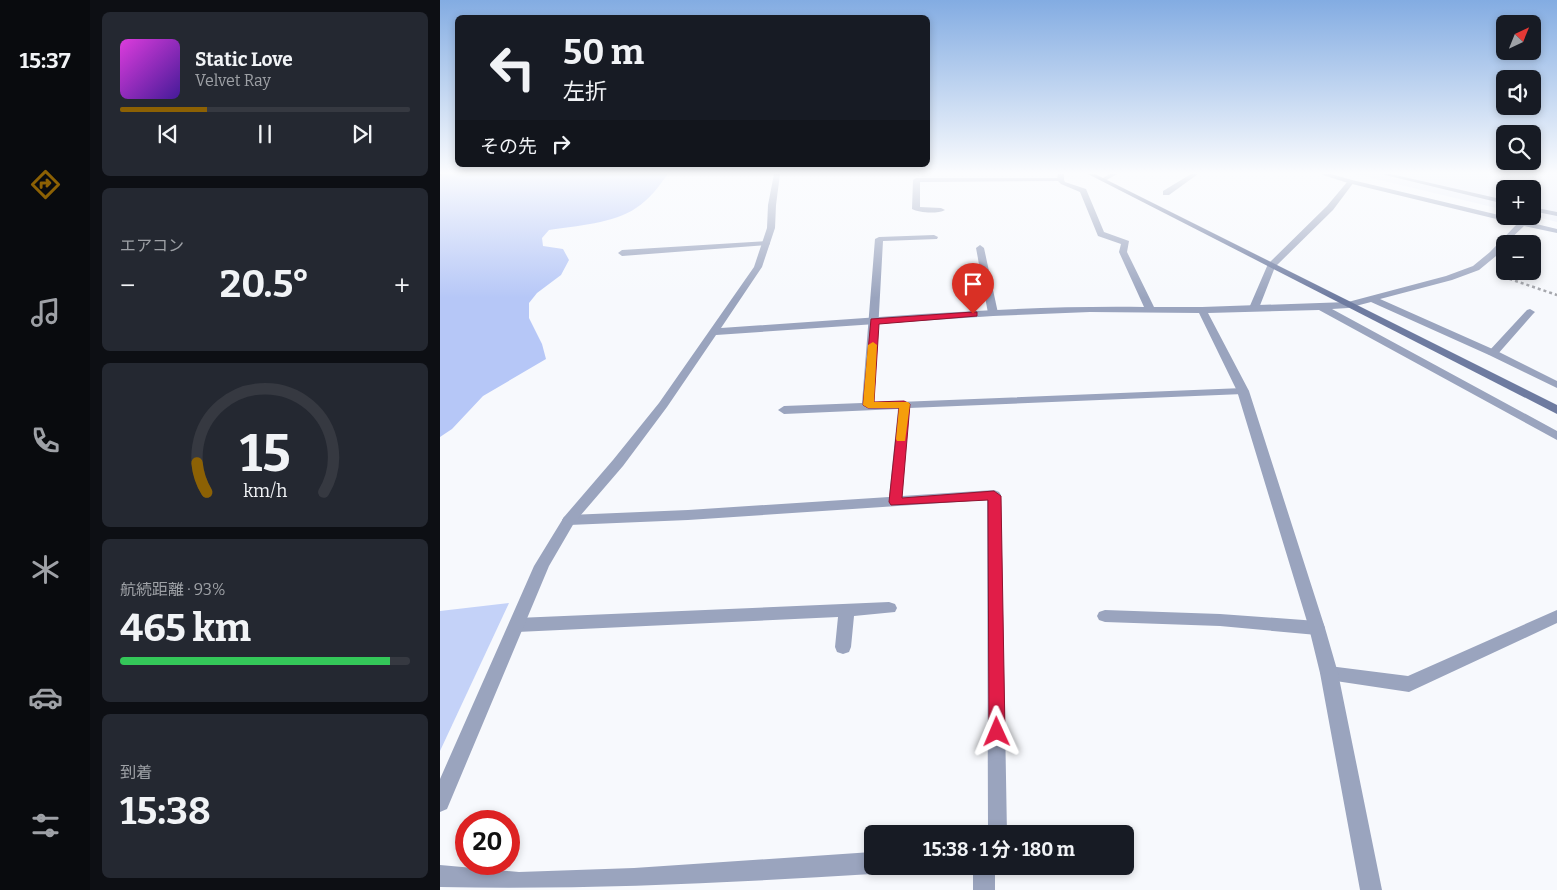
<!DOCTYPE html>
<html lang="ja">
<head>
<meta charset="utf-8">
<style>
  :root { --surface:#171b24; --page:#242831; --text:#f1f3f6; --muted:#9ea1a6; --line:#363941; --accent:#8c6104 }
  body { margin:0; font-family:Bitter,"Noto Sans JP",serif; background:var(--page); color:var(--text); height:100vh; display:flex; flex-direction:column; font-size:19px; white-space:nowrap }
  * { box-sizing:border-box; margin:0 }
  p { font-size:16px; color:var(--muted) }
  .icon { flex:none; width:28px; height:28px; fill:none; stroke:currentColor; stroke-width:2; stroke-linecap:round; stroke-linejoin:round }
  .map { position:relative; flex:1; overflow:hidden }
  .sheet { display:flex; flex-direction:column; gap:12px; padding:12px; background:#0d0f14; width:350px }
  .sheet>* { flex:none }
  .top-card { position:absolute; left:15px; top:15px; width:475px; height:152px; border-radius:8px; box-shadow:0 2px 8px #0003; background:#171b24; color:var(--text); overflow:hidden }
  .needle { width:32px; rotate:43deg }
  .fabs { position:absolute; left:1056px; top:15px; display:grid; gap:10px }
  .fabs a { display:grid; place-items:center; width:45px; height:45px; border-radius:8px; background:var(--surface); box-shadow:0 2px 8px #0003; font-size:25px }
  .speed { position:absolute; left:15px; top:810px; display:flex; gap:10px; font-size:25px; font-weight:700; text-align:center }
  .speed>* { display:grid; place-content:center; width:65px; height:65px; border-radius:50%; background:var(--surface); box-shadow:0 2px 8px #0003; line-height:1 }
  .speed .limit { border:8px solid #d22; background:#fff; color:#111 }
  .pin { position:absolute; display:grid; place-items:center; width:42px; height:42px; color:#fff; margin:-51px -21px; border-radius:50% 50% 50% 0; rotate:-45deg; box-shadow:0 0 5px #0007 }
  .pin .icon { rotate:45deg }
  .me { position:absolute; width:55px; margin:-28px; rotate:359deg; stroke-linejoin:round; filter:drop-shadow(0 0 4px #0008) }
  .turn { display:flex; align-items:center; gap:18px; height:105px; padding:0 25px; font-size:22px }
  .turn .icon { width:65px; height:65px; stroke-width:2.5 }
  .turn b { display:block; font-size:35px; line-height:42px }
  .then { display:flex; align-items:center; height:48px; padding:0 25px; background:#0003; gap:10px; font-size:19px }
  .big { font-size:38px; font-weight:700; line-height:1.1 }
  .sheet .widget { flex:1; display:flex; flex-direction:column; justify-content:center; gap:8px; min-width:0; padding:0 18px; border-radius:8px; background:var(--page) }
  .sheet .dial { align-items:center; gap:0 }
  .dial svg { height:130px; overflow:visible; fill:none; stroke:var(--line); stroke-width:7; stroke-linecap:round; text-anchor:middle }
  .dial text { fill:var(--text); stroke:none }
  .song { display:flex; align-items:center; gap:15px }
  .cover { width:60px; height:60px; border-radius:8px; background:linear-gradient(135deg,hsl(300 70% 55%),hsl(260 70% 35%)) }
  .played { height:5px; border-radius:2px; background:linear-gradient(90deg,var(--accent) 30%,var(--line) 30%) }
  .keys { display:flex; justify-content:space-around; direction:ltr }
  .heat { display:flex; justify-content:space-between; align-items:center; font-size:28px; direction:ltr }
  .charge { height:8px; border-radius:4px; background:linear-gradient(90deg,#34c759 93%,var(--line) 0) }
  .trip { position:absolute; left:424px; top:825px; width:270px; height:50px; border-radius:8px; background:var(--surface); box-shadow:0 2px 8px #0003; font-weight:700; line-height:50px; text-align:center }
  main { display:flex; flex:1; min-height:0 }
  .tab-bar { display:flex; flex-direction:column; width:90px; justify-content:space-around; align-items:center; background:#090b0e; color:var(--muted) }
  .tab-bar .icon { width:35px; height:35px }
  .tab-bar .active { color:var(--accent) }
  .tab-bar b { font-size:22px; color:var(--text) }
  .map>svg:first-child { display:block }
  .built { fill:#eaeef9 }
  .green { fill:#c4d2f8 }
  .forest { fill:#b6c7f7 }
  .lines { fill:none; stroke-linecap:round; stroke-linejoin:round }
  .path-far1 { stroke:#a1a3a9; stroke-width:2; stroke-dasharray:2.5 2.5; stroke-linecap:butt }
  .path { stroke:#a1a3a9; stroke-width:2.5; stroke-dasharray:3 3; stroke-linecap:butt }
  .lane { fill:#9aa4be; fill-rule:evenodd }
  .street { fill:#9aa4be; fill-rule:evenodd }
  .secondary { fill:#6e7ba0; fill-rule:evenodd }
  .route { fill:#e11d48; stroke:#92132f }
  .slow { fill:#f59e0b }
</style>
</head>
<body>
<main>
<nav class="tab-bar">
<b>15:37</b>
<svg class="icon active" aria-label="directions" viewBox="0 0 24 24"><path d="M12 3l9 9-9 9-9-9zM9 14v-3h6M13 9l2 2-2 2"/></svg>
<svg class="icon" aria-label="music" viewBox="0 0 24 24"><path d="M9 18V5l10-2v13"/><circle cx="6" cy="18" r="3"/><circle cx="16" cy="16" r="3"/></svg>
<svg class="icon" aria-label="phone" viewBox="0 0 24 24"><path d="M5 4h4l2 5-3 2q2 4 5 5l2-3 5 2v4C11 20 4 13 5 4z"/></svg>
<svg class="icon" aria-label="climate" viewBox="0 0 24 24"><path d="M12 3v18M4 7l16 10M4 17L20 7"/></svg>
<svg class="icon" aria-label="car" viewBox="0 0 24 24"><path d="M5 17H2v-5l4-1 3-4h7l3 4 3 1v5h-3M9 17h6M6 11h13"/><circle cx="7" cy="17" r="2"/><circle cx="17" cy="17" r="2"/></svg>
<svg class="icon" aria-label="filters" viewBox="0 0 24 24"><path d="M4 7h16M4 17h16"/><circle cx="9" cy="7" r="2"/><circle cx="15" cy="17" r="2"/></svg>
</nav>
<section class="sheet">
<div class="widget">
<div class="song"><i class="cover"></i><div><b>Static Love</b><p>Velvet Ray</p></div></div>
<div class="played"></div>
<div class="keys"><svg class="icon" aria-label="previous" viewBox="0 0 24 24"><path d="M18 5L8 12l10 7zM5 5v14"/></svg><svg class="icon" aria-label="pause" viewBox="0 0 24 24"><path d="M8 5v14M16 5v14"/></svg><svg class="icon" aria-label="next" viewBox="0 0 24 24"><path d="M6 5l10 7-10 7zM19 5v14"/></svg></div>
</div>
<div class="widget"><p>エアコン</p>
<div class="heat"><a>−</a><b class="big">20.5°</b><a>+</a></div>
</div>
<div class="widget dial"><svg viewBox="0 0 100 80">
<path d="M14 69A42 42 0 1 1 86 69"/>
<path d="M14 69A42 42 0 0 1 8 51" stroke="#8c6104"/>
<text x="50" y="56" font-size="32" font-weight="700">15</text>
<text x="50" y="72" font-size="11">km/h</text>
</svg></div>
<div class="widget"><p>航続距離 · 93%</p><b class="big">465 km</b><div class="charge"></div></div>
<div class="widget"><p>到着</p><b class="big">15:38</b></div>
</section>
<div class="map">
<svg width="1117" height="890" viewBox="0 0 1117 890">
  <rect width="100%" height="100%" fill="#f7f9fd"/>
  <!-- built -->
  <path class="built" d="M915 174H1117V222L1093 216 1092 189H1065V210Z"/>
  <!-- green -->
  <path class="green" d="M69 603 0 751V611Z"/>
  <!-- forest -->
  <path class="forest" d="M0 174H228C219 186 210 199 196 208 175 223 135 226 109 230L102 238 103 246 123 249 129 260 121 275 97 293 89 303V318L102 344 106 359 43 396 12 429 0 437Z"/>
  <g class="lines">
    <!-- path-far1 -->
    <path class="path-far1" d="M0 175 3 174"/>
    <!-- path -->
    <path class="path" d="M1058 275 1117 295"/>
    <!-- lane -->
    <g class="lane">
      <path d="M670 174H677L665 181H661V179Z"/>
      <path d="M751 174H758L729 195H723V191Z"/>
      <path d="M941 174H951L1065 200V204Z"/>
      <path d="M620 178 623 180 622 181 480 182V207L501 208 505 210C498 214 479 213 472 209L473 180 476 178Z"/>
      <path d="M908 181 914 182 893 210 835 267 819 308 817 310H811L809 308 828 264 887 206Z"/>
      <path d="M1092 207 1117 212V216L1092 211Z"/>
      <path d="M494 235 498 237 497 239 443 241 434 403 803 388 809 391 803 394 469 408 462 496 554 490 559 492 561 495 567 834H546L548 829 547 500 248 520 129 525 124 523 122 520 124 517 129 515 248 510 449 497 458 409 344 414 338 410 344 406 422 403 435 239 439 237Z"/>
      <path d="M326 241 330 243 329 245 182 256 178 253 182 250Z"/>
      <path d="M540 245 544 248 558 313 553 316 548 313 536 248Z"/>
      <path d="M1090 309 1095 312 1093 314 1057 355H1049L1048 353 1049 351 1087 310Z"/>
      <path d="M449 602 455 604 457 608 455 612 414 616 411 647 409 652 403 654 397 652 395 647 398 617 77 632 71 630 69 625 71 620 77 618Z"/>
      <path d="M665 610 780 614 877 621 883 623 885 628 883 633 877 635 780 626 665 622 659 620 657 616 659 612Z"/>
      <path d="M1117 610V623L969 692 889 680 883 678 880 673 883 668 889 666 968 676Z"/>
      <path d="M432 852V866H441L440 871 432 874C289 883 143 890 0 887V865L79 872 194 868Z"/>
    </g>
    <!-- street -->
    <g class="street">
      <path d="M334 174H340L336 205 335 228 322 267 281 328C422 319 563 305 704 307L679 252 681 244 658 236 640 192 621 184 617 180 618 174H624V180L625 182 646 189 664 232 689 241 687 252 714 307H762L908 302 1006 276 1033 266 1050 252 1077 224 908 183 883 175 882 174H891L912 180 1117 229V233L1084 226 1065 244 1056 256 1039 270 1012 280 940 299 1057 351 1117 381V388L1049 355 931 302 908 308 892 309 1117 431V440L879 310 768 313 809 391 885 628 898 673 942 890H920L880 673 869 628 797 391 759 313 650 312 553 316 276 335 227 407 183 466 134 523 109 566 7 809 0 812V779L94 566 124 517 173 460 219 403 314 267 327 228 328 205Z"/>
      <rect x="533" y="866" width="22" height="24"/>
    </g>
    <!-- secondary -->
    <path class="secondary" d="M648 174H655L1117 405V414Z"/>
  </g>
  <!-- sky -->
  <linearGradient id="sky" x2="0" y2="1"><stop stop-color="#83ace2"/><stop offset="0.58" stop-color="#fbfcfe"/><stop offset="1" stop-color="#fbfcfe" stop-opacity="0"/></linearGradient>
  <rect width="1117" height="298" fill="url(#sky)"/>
  <!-- route -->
  <path class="route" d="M533 312H537V316L439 324 434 402 464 401 470 404 462 498 554 491 561 496 565 732 563 738 557 740 551 738 549 732 548 500 451 505 449 502 459 408H428L423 405 431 319Z"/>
  <!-- slow -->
  <path class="slow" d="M433 342 437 345 434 402H468L470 404 465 441H457L456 439 459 408H428L423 405 428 345Z"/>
</svg>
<div class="fabs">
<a><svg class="needle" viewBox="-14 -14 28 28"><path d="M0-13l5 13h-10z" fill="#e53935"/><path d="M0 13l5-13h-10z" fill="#9ea1a6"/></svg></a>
<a><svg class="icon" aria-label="sound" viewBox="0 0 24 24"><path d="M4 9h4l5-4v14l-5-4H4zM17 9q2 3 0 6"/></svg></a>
<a><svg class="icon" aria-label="search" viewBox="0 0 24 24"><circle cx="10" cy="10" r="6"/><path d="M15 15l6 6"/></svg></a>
<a>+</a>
<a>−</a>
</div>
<div class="speed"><div class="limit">20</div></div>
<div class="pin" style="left:533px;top:314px;background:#d93025"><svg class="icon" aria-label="arrive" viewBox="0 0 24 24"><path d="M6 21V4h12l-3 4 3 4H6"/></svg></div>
<svg class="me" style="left:557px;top:732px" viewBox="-20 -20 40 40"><path d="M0-17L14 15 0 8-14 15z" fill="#e11d48" stroke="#fff" stroke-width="4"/></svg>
<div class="trip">15:38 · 1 分 · 180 m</div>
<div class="top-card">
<div class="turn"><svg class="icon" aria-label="left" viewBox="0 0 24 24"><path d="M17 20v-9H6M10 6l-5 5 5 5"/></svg><div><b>50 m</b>左折</div></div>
<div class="then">その先<svg class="icon" aria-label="right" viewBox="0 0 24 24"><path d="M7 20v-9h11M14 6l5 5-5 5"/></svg></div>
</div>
</div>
</main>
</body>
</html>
